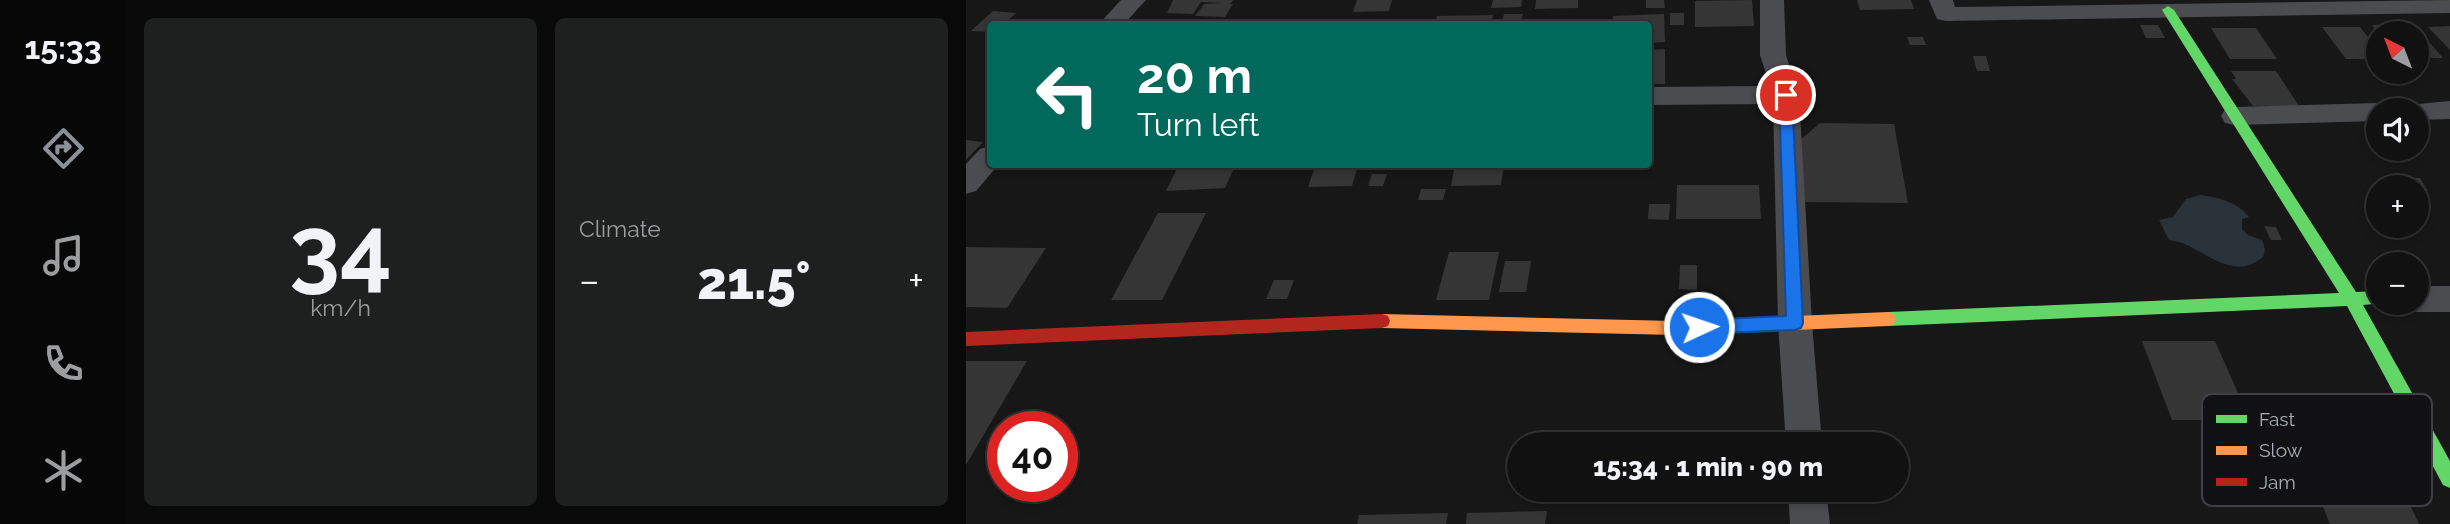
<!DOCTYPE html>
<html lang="en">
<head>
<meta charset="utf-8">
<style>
  :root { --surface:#111; --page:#1e1f1f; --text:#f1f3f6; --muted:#9c9d9f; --line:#303131; --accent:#8c9099 }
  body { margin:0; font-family:Raleway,sans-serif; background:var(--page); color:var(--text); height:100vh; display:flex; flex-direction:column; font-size:26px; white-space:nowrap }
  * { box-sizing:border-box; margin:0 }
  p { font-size:23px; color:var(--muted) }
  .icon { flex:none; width:38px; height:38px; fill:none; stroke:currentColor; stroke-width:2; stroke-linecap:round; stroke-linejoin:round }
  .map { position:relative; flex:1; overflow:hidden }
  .side { display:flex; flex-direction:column; gap:18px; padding:18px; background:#090909; width:840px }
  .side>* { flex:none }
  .banner { position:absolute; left:21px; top:21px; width:665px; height:147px; border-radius:7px; box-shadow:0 4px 10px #0003,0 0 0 2px var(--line); background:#00695c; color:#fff; overflow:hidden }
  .needle { width:46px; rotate:318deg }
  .tools { position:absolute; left:1400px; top:21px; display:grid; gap:14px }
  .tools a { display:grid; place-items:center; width:63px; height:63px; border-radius:50%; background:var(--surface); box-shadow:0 4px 10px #0003,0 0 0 2px var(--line); font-size:35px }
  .speed { position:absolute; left:21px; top:411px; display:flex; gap:14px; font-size:35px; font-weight:700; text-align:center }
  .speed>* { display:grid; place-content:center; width:91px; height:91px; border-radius:50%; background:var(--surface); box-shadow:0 4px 10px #0003,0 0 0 2px var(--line); line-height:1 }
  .speed .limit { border:10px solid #d22; background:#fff; color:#111 }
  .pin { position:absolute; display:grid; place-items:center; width:60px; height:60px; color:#fff; margin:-30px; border:4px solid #fff; border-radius:50%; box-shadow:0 2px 7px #0007 }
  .me { position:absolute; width:77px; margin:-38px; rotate:87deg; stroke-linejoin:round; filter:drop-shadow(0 0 5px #0008) }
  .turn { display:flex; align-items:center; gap:24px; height:147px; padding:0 35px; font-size:32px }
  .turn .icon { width:91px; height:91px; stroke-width:2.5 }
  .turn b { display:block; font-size:49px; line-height:60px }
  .big { font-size:52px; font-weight:800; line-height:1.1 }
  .side .card { flex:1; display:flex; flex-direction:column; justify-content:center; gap:10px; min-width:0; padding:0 24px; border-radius:10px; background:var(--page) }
  .side .dial { align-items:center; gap:0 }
  .dial b { font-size:91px; line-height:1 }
  .heat { display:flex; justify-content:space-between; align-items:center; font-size:38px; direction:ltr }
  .side .tiles { flex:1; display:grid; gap:18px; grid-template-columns:repeat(2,1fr) }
  .trip { position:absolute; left:541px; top:432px; width:402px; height:70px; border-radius:35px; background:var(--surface); box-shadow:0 4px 10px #0003,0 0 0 2px var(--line); font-weight:800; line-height:70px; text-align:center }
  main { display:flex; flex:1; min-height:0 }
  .tab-bar { display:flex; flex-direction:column; width:126px; justify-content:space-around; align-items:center; background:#070707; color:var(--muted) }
  .tab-bar .icon { width:49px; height:49px }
  .tab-bar .current { color:var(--accent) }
  .tab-bar b { font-size:32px; color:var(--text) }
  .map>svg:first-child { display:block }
  .water { fill:#2a3239 }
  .building { fill:#353536 }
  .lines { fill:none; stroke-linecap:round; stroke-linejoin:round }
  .street { fill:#4b4c50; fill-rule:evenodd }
  .fast { fill:#63d668; fill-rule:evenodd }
  .slow { fill:#ff974d; fill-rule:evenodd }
  .jam { fill:#b3261e; fill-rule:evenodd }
  .route { fill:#1a73e8; stroke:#114b97; stroke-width:2 }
  .key { fill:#111113; stroke:#3e4045; stroke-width:2 }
  .key-label { font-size:19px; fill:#a8adb8 }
</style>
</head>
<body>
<main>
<nav class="tab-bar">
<b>15:33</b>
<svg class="icon current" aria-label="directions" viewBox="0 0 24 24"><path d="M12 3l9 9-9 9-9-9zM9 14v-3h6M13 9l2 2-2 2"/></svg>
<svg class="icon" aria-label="music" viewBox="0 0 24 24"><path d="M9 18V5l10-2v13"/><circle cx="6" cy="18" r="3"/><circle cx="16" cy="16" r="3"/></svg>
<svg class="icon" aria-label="phone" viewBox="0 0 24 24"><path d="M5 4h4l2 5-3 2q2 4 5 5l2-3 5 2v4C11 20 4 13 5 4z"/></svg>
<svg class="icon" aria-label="climate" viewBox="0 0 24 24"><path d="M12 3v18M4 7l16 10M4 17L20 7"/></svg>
</nav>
<section class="side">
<div class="tiles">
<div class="card dial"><b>34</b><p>km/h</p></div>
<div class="card"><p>Climate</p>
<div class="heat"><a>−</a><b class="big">21.5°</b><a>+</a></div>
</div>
</div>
</section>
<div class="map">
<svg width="1484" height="524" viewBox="0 0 1484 524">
  <rect width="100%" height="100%" fill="#171717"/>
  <!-- water -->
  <path class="water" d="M1234 195C1254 198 1270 201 1283 217L1276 219V229L1282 235 1296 240C1299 247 1301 255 1293 260 1261 282 1233 242 1203 240L1193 220 1207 217 1220 199Z"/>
  <!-- building -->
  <g class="building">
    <path d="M207 0H267L264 4H267L259 17 229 16 238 4 255 3 235 2 227 14 201 13Z"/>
    <path d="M391 0H426L423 11 387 12Z"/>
    <path d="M527 0H556L555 7 525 8Z"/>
    <path d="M570 0H612V8L569 9Z"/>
    <path d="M680 0H698L699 8H680Z"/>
    <path d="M786 0 788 26 729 27V1Z"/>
    <path d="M891 0H945L948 9 894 10Z"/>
    <path d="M27 11 50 13 38 24H24V32L5 31Z"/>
    <rect x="704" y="13" width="14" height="12"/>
    <path d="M538 14H557L555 21 536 22Z"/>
    <path d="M698 14 699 42 682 43V24H646L647 16Z"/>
    <path d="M527 15 525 24H468L471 16Z"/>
    <path d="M1447 24 1477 58H1451V33H1413L1406 25Z"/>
    <path d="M1174 25H1192L1199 38H1180Z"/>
    <path d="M1484 26V50L1462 27Z"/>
    <path d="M1356 27H1394L1412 50V59H1380Z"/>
    <path d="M1245 28H1290L1311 59H1264Z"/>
    <path d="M941 37H957L960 45H944Z"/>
    <path d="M699 49V84H682V50Z"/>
    <path d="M1007 56H1020L1024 71H1011Z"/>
    <path d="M1265 71H1310L1333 106H1287L1266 79H1270Z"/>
    <path d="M854 123 928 124 942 203 837 202 833 141Z"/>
    <path d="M0 140 17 142 0 160Z"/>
    <path d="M213 164H270L259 188 200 191Z"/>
    <path d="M350 164H406L405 168 391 169 386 186 342 187Z"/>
    <path d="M489 164H538L535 185 485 186Z"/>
    <path d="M406 174H421L417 186H402Z"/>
    <path d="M1430 178H1454L1462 191 1436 187Z"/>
    <path d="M711 185H793L795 219H710Z"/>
    <path d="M455 189H480L477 200H452Z"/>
    <path d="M683 204H704L703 220 682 219Z"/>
    <path d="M192 213H240L196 300H145Z"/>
    <path d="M1298 226 1310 227 1316 240H1305Z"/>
    <path d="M0 247 80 248 41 308 0 307Z"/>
    <path d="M483 252H533L523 300H470Z"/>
    <path d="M539 261H565L560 292H533Z"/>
    <path d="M714 265H731V290L713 289Z"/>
    <path d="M308 280H328L321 299H300Z"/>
    <path d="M1176 341H1249L1284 420H1206Z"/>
    <path d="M0 361H61L0 465Z"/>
    <path d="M1355 502 1444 505 1453 524H1364Z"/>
    <path d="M581 511 579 524H500L501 513Z"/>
    <path d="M482 513 480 524H391L393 515Z"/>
  </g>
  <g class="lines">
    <!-- street -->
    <g class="street">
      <path d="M155 0H180L158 24H133Z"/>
      <path d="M794 0H818L820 55 833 95 846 323 856 444H820L812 323 807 104 682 105V87L804 86 794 55Z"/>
      <path d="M963 0H987L989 7 1484 0V13L980 21 971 19Z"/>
      <path d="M1484 101V119L1451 120V110H1438L1441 105Z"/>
      <path d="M1412 103 1422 106 1424 110H1412V121L1269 125 1259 123 1255 116 1259 109 1269 107Z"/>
      <path d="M24 146V164H33L10 191 0 194V164L14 149Z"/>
      <path d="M1451 286H1484V312H1451L1439 308 1437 303H1451Z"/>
      <path d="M822 490H860L864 524H824Z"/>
    </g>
    <!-- fast -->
    <path class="fast" d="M1202 6 1208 10 1390 292 1412 291V303H1418L1397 305 1484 461V488L1477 485 1381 306 922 326 916 324 914 319 916 314 922 312 1373 293 1196 10Z"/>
    <!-- slow -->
    <path class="slow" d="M922 312 928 314 930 319 928 324 922 326 709 335 416 328 410 326 408 321 410 316 416 314 709 321Z"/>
    <!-- jam -->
    <path class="jam" d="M416 314 422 316 424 321 422 326 416 328 0 346V332Z"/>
  </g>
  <!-- route -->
  <path class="route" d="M820 91 826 95 837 323 835 328 829 330 733 334 727 332 724 327 727 322 733 320 820 316 813 95Z"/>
  <!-- legend -->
  <rect x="1236" y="394" width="230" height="112" rx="10" class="key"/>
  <rect x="1250" y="415" width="31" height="8" fill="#63d668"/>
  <rect x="1250" y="446" width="31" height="9" fill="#ff974d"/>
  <rect x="1250" y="478" width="31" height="8" fill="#b3261e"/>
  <g class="key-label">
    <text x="1293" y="426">Fast</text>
    <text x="1293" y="457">Slow</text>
    <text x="1293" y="489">Jam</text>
  </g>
</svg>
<div class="tools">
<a><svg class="needle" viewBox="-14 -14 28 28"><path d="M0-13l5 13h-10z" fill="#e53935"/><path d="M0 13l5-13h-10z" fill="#9c9d9f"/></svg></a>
<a><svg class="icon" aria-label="sound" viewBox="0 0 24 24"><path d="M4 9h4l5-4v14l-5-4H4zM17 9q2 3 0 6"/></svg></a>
<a>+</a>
<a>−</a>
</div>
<div class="speed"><div class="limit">40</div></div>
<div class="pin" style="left:820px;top:95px;background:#d93025"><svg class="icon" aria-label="arrive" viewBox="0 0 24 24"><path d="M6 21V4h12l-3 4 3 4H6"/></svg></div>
<svg class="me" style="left:733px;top:327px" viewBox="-20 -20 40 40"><circle r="17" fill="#1a73e8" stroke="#fff" stroke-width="3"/><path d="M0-11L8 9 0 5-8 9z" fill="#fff"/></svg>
<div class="trip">15:34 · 1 min · 90 m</div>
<div class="banner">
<div class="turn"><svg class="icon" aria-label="left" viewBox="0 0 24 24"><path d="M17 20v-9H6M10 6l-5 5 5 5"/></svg><div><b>20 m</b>Turn left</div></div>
</div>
</div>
</main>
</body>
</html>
